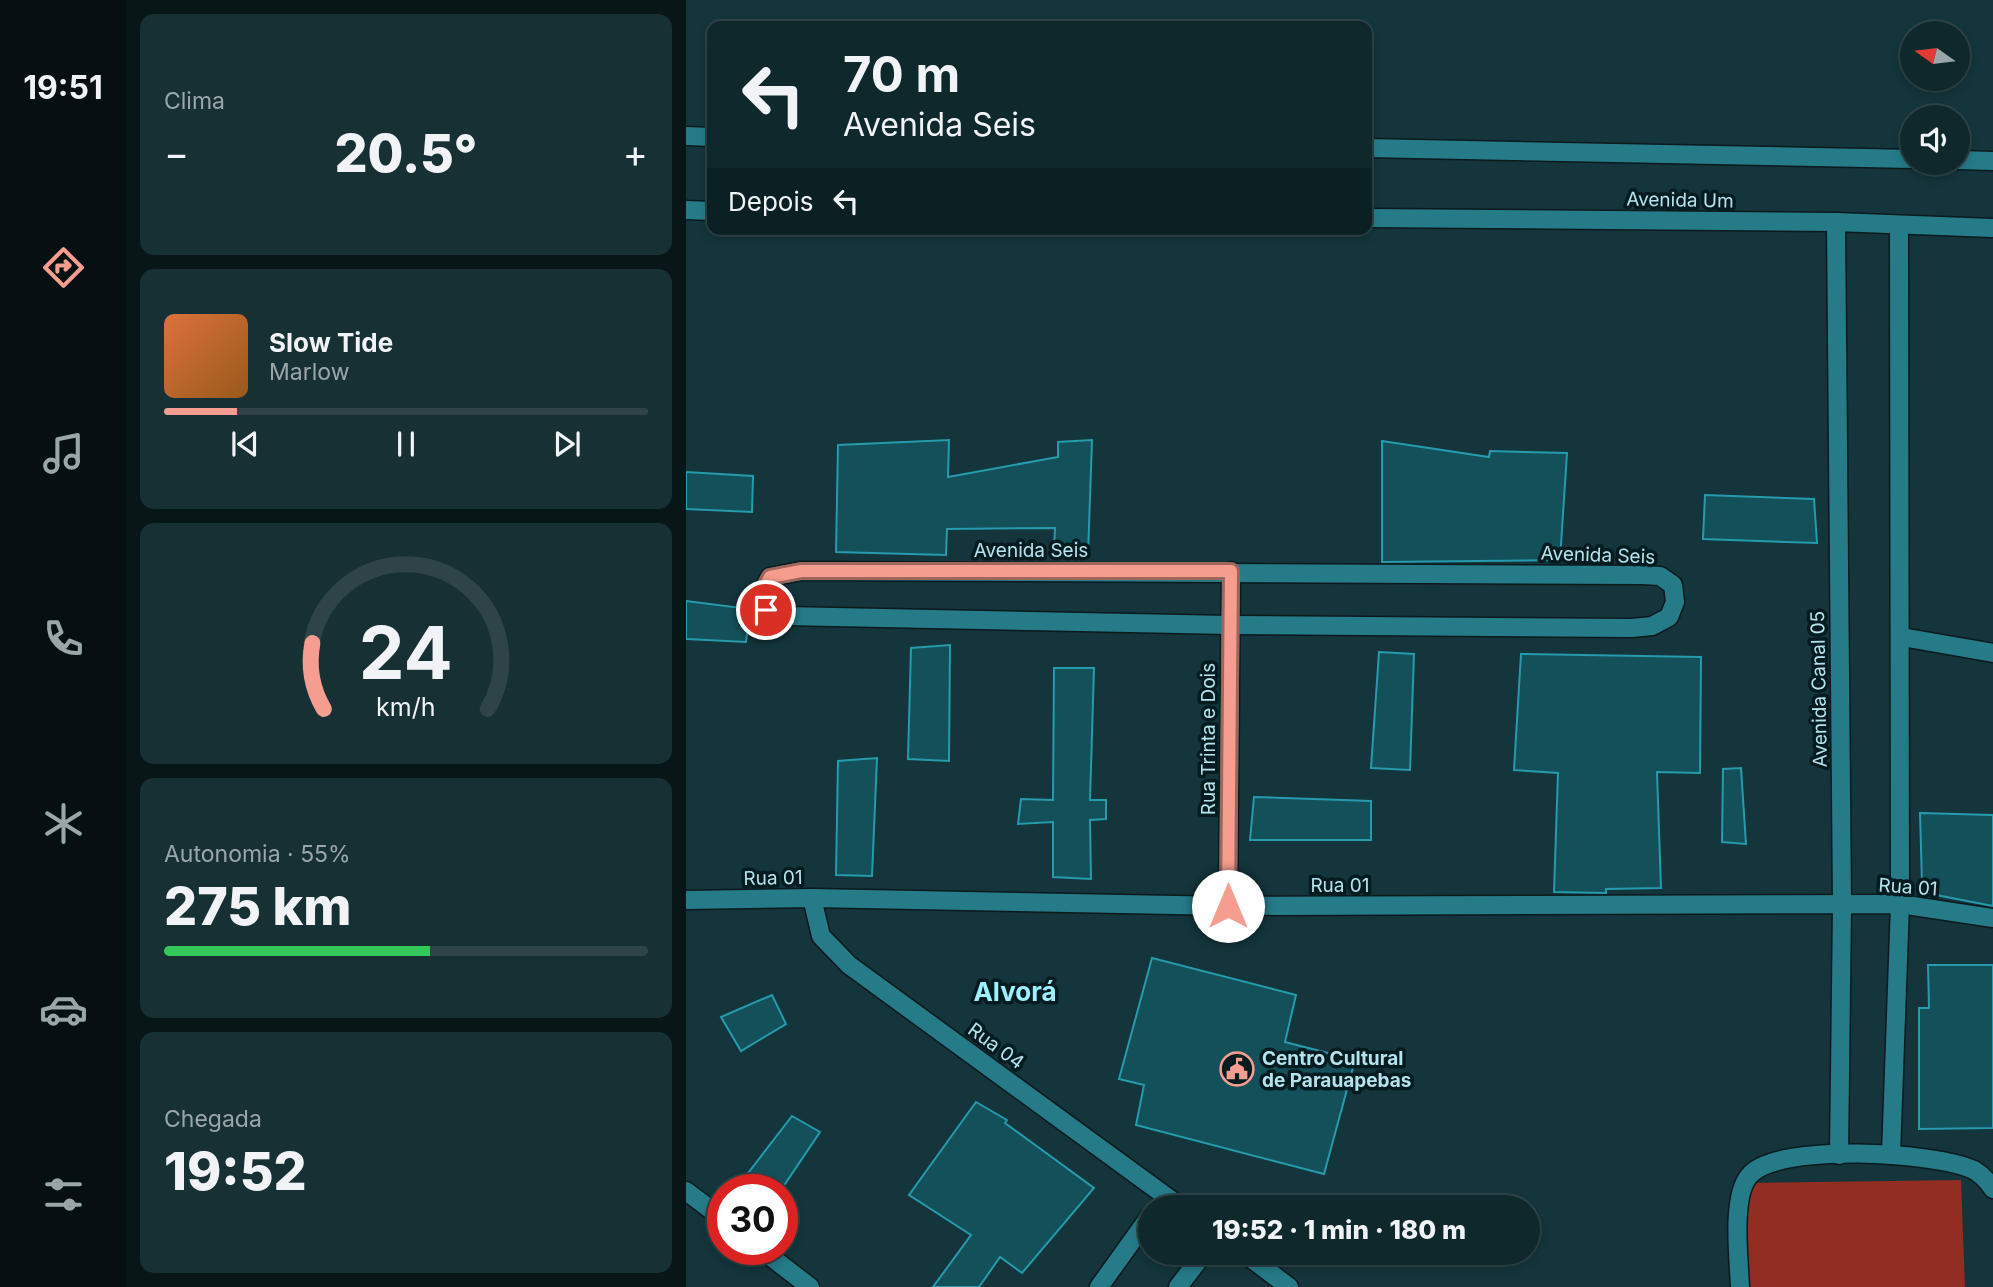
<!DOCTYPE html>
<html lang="pt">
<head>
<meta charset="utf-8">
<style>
  :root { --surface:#0e282c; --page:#173034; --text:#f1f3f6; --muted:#9ba6a9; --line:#2e4448; --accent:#f59d8e }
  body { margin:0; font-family:Inter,sans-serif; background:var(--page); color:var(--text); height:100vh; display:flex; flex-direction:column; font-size:26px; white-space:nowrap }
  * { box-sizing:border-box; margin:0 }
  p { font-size:23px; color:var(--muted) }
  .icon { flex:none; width:38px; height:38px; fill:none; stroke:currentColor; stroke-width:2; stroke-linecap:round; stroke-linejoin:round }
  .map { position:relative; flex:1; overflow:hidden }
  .sheet { display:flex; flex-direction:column; gap:14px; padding:14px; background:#081618; width:560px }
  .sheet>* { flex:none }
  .guide { position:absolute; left:21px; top:21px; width:665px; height:214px; border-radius:14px; box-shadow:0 4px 10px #0003,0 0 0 2px var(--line); background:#0e282c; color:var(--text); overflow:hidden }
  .needle { width:46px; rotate:284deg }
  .buttons { position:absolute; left:1214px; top:21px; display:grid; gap:14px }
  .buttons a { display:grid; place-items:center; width:70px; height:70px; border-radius:50%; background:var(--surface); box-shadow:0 4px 10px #0003,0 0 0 2px var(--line); font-size:35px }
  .speed { position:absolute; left:21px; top:1174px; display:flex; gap:14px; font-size:35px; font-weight:700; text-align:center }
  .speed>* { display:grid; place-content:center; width:91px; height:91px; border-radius:50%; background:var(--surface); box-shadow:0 4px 10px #0003,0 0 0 2px var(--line); line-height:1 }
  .speed .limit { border:10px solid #d22; background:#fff; color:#111 }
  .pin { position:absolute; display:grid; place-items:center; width:60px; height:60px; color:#fff; margin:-30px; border:4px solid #fff; border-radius:50%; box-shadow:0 2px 7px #0007 }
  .me { position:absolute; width:77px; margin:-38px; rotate:0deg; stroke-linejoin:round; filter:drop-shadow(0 0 5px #0008) }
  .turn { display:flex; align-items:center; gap:24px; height:147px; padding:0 21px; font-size:32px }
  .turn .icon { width:91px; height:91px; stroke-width:2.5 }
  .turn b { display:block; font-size:49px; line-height:60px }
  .then { display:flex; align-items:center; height:66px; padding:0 21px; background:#0003; gap:14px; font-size:26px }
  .big { font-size:52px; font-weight:800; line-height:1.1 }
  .sheet .card { flex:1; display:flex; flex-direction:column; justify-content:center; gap:10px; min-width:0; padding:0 24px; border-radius:14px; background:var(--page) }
  .sheet .dial { align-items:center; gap:0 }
  .dial svg { height:182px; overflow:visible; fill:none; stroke:var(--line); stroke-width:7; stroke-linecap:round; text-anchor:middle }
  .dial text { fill:var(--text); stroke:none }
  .song { display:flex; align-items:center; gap:21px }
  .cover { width:84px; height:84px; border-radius:10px; background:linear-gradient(135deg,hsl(20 70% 55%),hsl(30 70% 35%)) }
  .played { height:7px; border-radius:4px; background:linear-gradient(90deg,var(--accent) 15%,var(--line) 15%) }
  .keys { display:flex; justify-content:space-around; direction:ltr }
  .heat { display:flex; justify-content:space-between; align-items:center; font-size:38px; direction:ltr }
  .charge { height:10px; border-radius:5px; background:linear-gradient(90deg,#34c759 55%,var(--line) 0) }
  .trip { position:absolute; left:452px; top:1195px; width:402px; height:70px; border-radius:35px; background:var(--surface); box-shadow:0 4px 10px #0003,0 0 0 2px var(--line); font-weight:800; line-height:70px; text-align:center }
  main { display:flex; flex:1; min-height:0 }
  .tab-bar { display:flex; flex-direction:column; width:126px; justify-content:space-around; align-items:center; background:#061012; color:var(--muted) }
  .tab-bar .icon { width:49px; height:49px }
  .tab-bar .current { color:var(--accent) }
  .tab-bar b { font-size:32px; color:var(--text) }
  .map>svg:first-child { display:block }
  .green { fill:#912d21 }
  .building { fill:#135059; stroke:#269bad; stroke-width:2 }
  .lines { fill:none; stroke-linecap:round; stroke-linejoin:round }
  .minor-casing { stroke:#0c1a1d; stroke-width:21 }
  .tertiary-casing { stroke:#0c1a1d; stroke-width:21 }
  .minor { stroke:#267b89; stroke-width:18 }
  .tertiary { stroke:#267b89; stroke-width:18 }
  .route-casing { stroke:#9f665c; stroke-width:18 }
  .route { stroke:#f59d8e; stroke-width:12 }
  .labels { text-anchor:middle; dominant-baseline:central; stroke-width:7; stroke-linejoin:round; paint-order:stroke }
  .street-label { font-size:19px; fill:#b3e3ec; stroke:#041b1f }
  .poi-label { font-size:19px; font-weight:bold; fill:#b3e3ec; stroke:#041b1f; text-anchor:start }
  .district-label { font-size:26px; font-weight:bold; fill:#9ff0ff; stroke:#041b1f }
</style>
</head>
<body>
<main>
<nav class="tab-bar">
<b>19:51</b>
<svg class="icon current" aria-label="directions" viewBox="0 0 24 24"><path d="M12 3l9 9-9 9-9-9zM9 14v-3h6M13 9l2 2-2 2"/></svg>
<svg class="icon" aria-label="music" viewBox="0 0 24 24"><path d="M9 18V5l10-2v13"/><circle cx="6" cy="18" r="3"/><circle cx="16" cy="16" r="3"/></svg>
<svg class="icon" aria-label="phone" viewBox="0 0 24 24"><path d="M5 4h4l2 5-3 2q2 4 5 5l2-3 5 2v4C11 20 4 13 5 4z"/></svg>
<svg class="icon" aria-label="climate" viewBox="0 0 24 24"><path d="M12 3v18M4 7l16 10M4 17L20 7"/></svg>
<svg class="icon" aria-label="car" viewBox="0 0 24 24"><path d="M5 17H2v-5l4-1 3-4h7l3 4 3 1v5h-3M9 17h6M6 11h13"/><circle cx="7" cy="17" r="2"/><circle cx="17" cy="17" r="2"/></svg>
<svg class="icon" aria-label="filters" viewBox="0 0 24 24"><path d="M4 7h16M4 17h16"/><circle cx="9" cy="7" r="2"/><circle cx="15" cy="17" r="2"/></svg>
</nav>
<section class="sheet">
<div class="card"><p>Clima</p>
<div class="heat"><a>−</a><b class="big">20.5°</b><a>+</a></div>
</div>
<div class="card">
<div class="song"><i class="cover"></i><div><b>Slow Tide</b><p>Marlow</p></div></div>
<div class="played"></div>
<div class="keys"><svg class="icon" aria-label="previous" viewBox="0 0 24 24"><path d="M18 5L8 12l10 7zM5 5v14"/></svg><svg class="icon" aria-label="pause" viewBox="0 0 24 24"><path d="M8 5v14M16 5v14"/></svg><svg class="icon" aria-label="next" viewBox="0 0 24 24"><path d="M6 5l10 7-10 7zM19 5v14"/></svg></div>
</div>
<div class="card dial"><svg viewBox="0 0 100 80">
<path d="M14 69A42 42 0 1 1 86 69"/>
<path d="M14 69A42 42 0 0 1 9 40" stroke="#f59d8e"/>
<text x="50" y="56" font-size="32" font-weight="700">24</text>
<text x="50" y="72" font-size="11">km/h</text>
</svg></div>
<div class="card"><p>Autonomia · 55%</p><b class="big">275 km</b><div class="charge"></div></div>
<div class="card"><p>Chegada</p><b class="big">19:52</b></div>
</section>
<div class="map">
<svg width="1307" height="1287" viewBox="0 0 1307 1287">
  <rect width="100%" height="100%" fill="#13353b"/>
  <!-- green -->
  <path class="green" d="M1275 1180 1279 1287H1063L1060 1183Z"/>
  <!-- building -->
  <g class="building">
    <path d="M263 440 262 477 372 457V442L406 440 402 555 368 550 369 528 261 529 260 555 150 552 152 445Z"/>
    <path d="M696 441 803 457 804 451 881 453 874 560 696 562Z"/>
    <path d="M0 472 67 476 66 512 0 509Z"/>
    <path d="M1019 495 1128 499 1131 543 1017 539Z"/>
    <path d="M0 601 64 609 60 642 0 639Z"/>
    <path d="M264 645 263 761 222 759 225 648Z"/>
    <path d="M693 652 728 654 724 770 685 768Z"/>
    <path d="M835 654 1015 657 1014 773 971 772 975 888 920 889V893L868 892 872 773 828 770Z"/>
    <path d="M368 668H408L404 800H420V819L404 820 405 879 367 877V822L332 824 335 799 367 800Z"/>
    <path d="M191 758 186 876 150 875 152 761Z"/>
    <path d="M1055 768 1060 844 1036 842 1037 769Z"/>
    <path d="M568 797 685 801V840H564Z"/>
    <path d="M1234 813 1307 815V906L1245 894 1236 883Z"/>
    <path d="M466 958 610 995 599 1042 669 1060 638 1174 450 1125 458 1085 433 1079Z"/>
    <path d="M1242 965H1307V1128L1233 1129V1008H1243Z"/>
    <path d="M86 995 100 1024 55 1051 35 1017Z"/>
    <path d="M290 1102 321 1120 319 1123 408 1188 336 1273 314 1257 293 1287H247L285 1235 223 1195Z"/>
    <path d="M106 1116 134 1132 95 1190H49Z"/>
  </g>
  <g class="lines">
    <defs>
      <g id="minor">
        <path d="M1150 222 1156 906 1153 1155"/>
        <path d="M115 571 956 575 974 576 987 585 989 602 983 617 966 626 946 628 544 625 99 616 80 610 75 594 84 577Z"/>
        <path d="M1216 637 1307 653"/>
        <path d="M126 898 135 936 163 965 496 1208"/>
        <path d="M0 900 126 898 542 906 1214 904 1307 918"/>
        <path d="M542 906 545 571"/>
        <path d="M1205 1155 1214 904 1213 226"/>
        <path d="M0 1191 37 1219"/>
        <path d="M76 1250 124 1287"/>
        <path d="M558 1253 603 1287"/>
        <path d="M413 1287 464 1216"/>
        <path d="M492 1287 518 1253"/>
        <path d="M1054 1287C1053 1260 1045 1197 1063 1176 1090 1142 1250 1152 1288 1170 1296 1175 1302 1181 1307 1189"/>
      </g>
      <g id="tertiary">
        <path d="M0 136 26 137"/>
        <path d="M681 148 1227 159"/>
        <path d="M1272 160 1307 161"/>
        <path d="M0 210 26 211"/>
        <path d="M681 218 1150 222 1307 228"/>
      </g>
    </defs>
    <!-- minor casing -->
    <use href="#minor" class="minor-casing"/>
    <!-- tertiary casing -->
    <use href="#tertiary" class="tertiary-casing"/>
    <!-- minor -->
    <use href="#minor" class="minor"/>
    <!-- tertiary -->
    <use href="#tertiary" class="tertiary"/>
  </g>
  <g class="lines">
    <defs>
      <path id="route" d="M80 610 75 594 84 577 115 571H545L542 906"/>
    </defs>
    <!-- route casing -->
    <use href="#route" class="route-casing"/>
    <!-- route -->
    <use href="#route" class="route"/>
  </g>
  <!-- icons -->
  <defs>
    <symbol id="civic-ring" viewBox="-11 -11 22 22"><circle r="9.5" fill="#041b1f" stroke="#f59d8e" stroke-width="1.5"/><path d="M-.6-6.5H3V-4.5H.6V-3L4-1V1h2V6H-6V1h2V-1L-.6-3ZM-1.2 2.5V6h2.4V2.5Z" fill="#f59d8e"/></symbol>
  </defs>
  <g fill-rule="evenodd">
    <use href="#civic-ring" x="532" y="1050" width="38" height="38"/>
  </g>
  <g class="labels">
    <!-- street labels -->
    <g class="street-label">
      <text transform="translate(994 200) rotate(1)">Avenida Um</text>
      <text x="345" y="550">Avenida Seis</text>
      <text transform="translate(912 555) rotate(2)">Avenida Seis</text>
      <text transform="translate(1133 689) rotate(-91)">Avenida Canal 05</text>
      <text transform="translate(522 739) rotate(-90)">Rua Trinta e Dois</text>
      <text transform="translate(87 878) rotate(-1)">Rua 01</text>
      <text x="654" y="885">Rua 01</text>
      <text transform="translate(1222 887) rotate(4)">Rua 01</text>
      <text transform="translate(310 1046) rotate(36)">Rua 04</text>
    </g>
    <!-- poi labels -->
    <g class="poi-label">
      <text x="576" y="1058">Centro Cultural<tspan x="576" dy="22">de Parauapebas</tspan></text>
    </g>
    <!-- district labels -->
    <g class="district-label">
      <text x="329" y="991">Alvorá</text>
    </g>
  </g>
</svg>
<div class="buttons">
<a><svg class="needle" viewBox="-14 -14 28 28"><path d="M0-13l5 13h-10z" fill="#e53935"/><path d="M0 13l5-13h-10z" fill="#9ba6a9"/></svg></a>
<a><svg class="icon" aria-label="sound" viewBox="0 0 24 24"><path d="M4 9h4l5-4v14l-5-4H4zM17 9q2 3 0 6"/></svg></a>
</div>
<div class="speed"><div class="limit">30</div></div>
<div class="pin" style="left:80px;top:610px;background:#d93025"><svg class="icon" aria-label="arrive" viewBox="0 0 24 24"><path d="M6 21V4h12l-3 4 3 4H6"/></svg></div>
<svg class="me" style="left:542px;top:906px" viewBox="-20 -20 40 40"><circle r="19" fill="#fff"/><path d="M0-13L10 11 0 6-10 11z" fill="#f59d8e"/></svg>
<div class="trip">19:52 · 1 min · 180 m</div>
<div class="guide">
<div class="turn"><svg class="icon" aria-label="left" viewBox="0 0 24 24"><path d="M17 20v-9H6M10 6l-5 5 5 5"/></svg><div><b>70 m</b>Avenida Seis</div></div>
<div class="then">Depois<svg class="icon" aria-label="left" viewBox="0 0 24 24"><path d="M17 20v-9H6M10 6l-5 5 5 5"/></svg></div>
</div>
</div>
</main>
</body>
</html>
